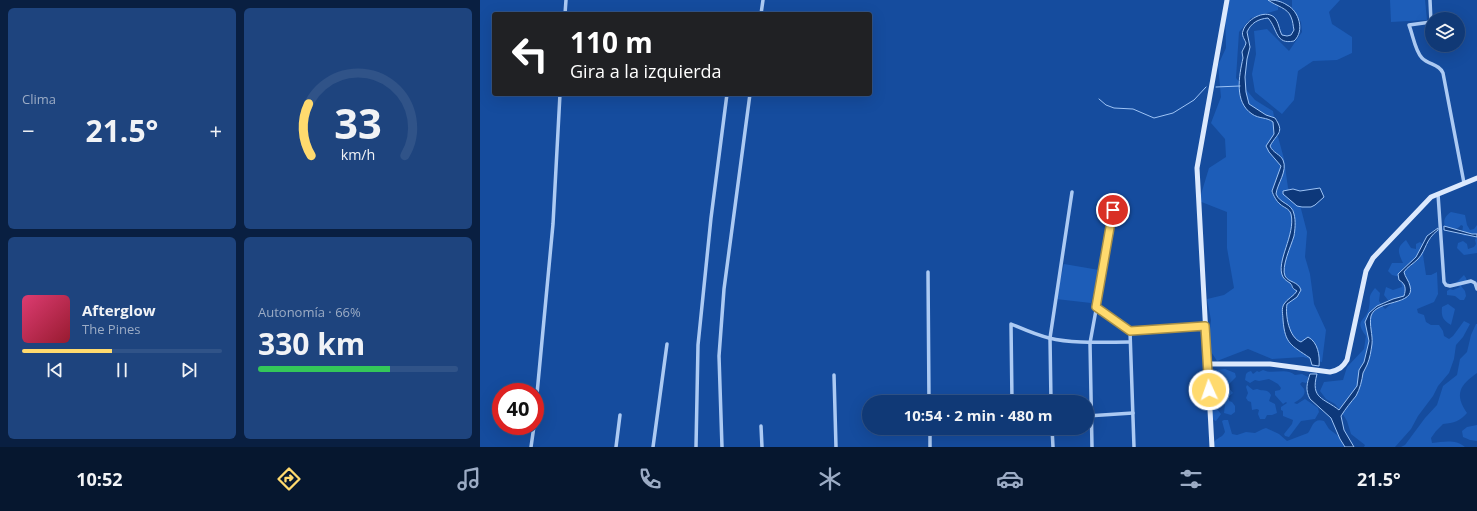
<!DOCTYPE html>
<html lang="es">
<head>
<meta charset="utf-8">
<style>
  :root { --surface:#103976; --page:#1e447e; --text:#f1f3f6; --muted:#9cacc5; --line:#305388; --accent:#ffda6e }
  body { margin:0; font-family:"Open Sans",sans-serif; background:var(--page); color:var(--text); height:100vh; display:flex; flex-direction:column; font-size:15px; white-space:nowrap }
  * { box-sizing:border-box; margin:0 }
  p { font-size:13px; color:var(--muted) }
  .icon { flex:none; width:22px; height:22px; fill:none; stroke:currentColor; stroke-width:2; stroke-linecap:round; stroke-linejoin:round }
  .map { position:relative; flex:1; overflow:hidden }
  .details { display:flex; flex-direction:column; gap:8px; padding:8px; background:#091f41; width:480px }
  .details>* { flex:none }
  .guide { position:absolute; left:12px; top:12px; width:380px; height:84px; border-radius:4px; box-shadow:0 4px 16px #0002,0 0 0 1px var(--line); background:#202124; color:#fff; overflow:hidden }
  .tools { position:absolute; left:945px; top:12px; display:grid; gap:8px }
  .tools a { display:grid; place-items:center; width:40px; height:40px; border-radius:50%; background:var(--surface); box-shadow:0 4px 16px #0002,0 0 0 1px var(--line); font-size:20px }
  .speed { position:absolute; left:12px; top:383px; display:flex; gap:8px; font-size:20px; font-weight:700; text-align:center }
  .speed>* { display:grid; place-content:center; width:52px; height:52px; border-radius:50%; background:var(--surface); box-shadow:0 4px 16px #0002,0 0 0 1px var(--line); line-height:1 }
  .speed .limit { border:6px solid #d22; background:#fff; color:#111 }
  .pin { position:absolute; display:grid; place-items:center; width:34px; height:34px; color:#fff; margin:-17px; border:2px solid #fff; border-radius:50%; box-shadow:0 1px 4px #0007 }
  .me { position:absolute; width:44px; margin:-22px; rotate:357deg; stroke-linejoin:round; filter:drop-shadow(0 0 3px #0008) }
  .turn { display:flex; align-items:center; gap:14px; height:84px; padding:0 12px; font-size:18px }
  .turn .icon { width:52px; height:52px; stroke-width:2.5 }
  .turn b { display:block; font-size:28px; line-height:34px }
  .big { font-size:30px; font-weight:700; line-height:1.1 }
  .details .card { flex:1; display:flex; flex-direction:column; justify-content:center; gap:6px; min-width:0; padding:0 14px; border-radius:6px; background:var(--page) }
  .details .dial { align-items:center; gap:0 }
  .dial svg { height:104px; overflow:visible; fill:none; stroke:var(--line); stroke-width:7; stroke-linecap:round; text-anchor:middle }
  .dial text { fill:var(--text); stroke:none }
  .song { display:flex; align-items:center; gap:12px }
  .cover { width:48px; height:48px; border-radius:6px; background:linear-gradient(135deg,hsl(340 70% 55%),hsl(350 70% 35%)) }
  .played { height:4px; border-radius:2px; background:linear-gradient(90deg,var(--accent) 45%,var(--line) 45%) }
  .keys { display:flex; justify-content:space-around; direction:ltr }
  .heat { display:flex; justify-content:space-between; align-items:center; font-size:22px; direction:ltr }
  .charge { height:6px; border-radius:3px; background:linear-gradient(90deg,#34c759 66%,var(--line) 0) }
  .details .tiles { flex:1; display:grid; gap:8px; grid-template-columns:repeat(2,1fr) }
  .trip { position:absolute; left:382px; top:395px; width:232px; height:40px; border-radius:20px; background:var(--surface); box-shadow:0 4px 16px #0002,0 0 0 1px var(--line); font-weight:700; line-height:40px; text-align:center }
  .menu { display:flex; height:64px; justify-content:space-around; align-items:center; background:#06172f; color:var(--muted) }
  .menu .icon { width:28px; height:28px }
  .menu .active { color:var(--accent) }
  .menu b { font-size:18px; color:var(--text) }
  main { display:flex; flex:1; min-height:0 }
  .map>svg:first-child { display:block }
  .green { fill:#1d5db8 }
  .water { fill:#0d387a; stroke:#9ec4f6 }
  .lines { fill:none; stroke-linecap:round; stroke-linejoin:round }
  .stream { stroke:#9ec4f6; stroke-width:1 }
  .street { stroke:#accaf3; stroke-width:3.5 }
  .secondary { stroke:#dce9fd; stroke-width:5 }
  .route-casing { stroke:#a68e48; stroke-width:10 }
  .route { stroke:#ffda6e; stroke-width:7 }
</style>
</head>
<body>
<main>
<section class="details">
<div class="tiles">
<div class="card"><p>Clima</p>
<div class="heat"><a>−</a><b class="big">21.5°</b><a>+</a></div>
</div>
<div class="card dial"><svg viewBox="0 0 100 80">
<path d="M14 69A42 42 0 1 1 86 69"/>
<path d="M14 69A42 42 0 0 1 12 29" stroke="#ffda6e"/>
<text x="50" y="56" font-size="32" font-weight="700">33</text>
<text x="50" y="72" font-size="11">km/h</text>
</svg></div>
<div class="card">
<div class="song"><i class="cover"></i><div><b>Afterglow</b><p>The Pines</p></div></div>
<div class="played"></div>
<div class="keys"><svg class="icon" aria-label="previous" viewBox="0 0 24 24"><path d="M18 5L8 12l10 7zM5 5v14"/></svg><svg class="icon" aria-label="pause" viewBox="0 0 24 24"><path d="M8 5v14M16 5v14"/></svg><svg class="icon" aria-label="next" viewBox="0 0 24 24"><path d="M6 5l10 7-10 7zM19 5v14"/></svg></div>
</div>
<div class="card"><p>Autonomía · 66%</p><b class="big">330 km</b><div class="charge"></div></div>
</div>
</section>
<div class="map">
<svg width="997" height="447" viewBox="0 0 997 447">
  <rect width="100%" height="100%" fill="#154c9e"/>
  <!-- green -->
  <g class="green">
    <path d="M746 0H798V10L771 18 759 32 756 78 775 100 793 111 797 133 804 159 808 188 820 205 827 232 825 257 830 274 834 304 846 330 842 362 823 357 792 359 768 349 737 361 728 347 731 320 727 299 744 295 754 288 747 248V212L719 201 729 168 746 157 745 139 731 123 741 97 738 65 746 48 745 6Z"/>
    <path d="M812 0H860L849 12 852 24 872 37V53L857 60 833 61 818 71 814 100 802 114 775 92 772 74 776 54 774 31 787 29 809 51 822 32 821 22 812 8Z"/>
    <path d="M910 0H945L947 20 911 22Z"/>
    <path d="M971 212 985 215 987 225 990 230 994 229 997 225V234L994 235 984 236 982 234 983 226 981 225C976 231 972 230 966 228 962 221 965 216 971 212Z"/>
    <path d="M997 237V253L984 255 977 248 978 243 983 241 987 244 988 249 994 247 996 244 995 240Z"/>
    <path d="M926 240 931 248 936 249V244L940 242 945 246 943 255 946 275H951L957 272 958 294 954 302 937 309 938 313 944 315 946 322 951 325H959L963 331 964 336 969 339 973 336 984 321 990 324 983 337 976 345 974 359 969 373 958 386 953 396 938 416 931 429 915 447H884L885 445 871 434 867 421 861 411 855 404 846 399 840 391 844 382 863 380 867 367 884 349 886 336C873 319 886 322 889 308 891 297 887 298 895 288L900 293 899 301 905 309 911 304 904 295 906 287 913 290 922 287 920 277 912 275 908 271 912 263H923C918 252 916 248 926 240Z"/>
    <path d="M584 264 619 270 611 303 576 299Z"/>
    <path d="M984 275 986 278 987 282 981 286 985 291 986 296 984 300H980L975 296 967 295V291L970 289 973 290 980 287 976 283Z"/>
    <path d="M968 304 975 309 971 325C963 320 961 317 962 307Z"/>
    <path d="M996 324H997V373C980 385 974 394 987 413 980 421 974 423 963 424L956 431 951 438 952 443C964 442 975 439 985 447H921L925 445 945 418 957 405 963 386 977 375 980 359 987 352 991 335Z"/>
    <path d="M745 369 755 373 756 377 747 386 753 393 749 396V401L752 402 755 406V412L751 415 744 413 745 404 742 400C745 394 743 389 738 385L730 386 726 384 725 379 736 370Z"/>
    <path d="M783 370C793 375 806 367 815 375L822 374 828 377V381L826 383 822 382 820 384C821 386 823 387 824 389 827 396 818 400 814 403L817 404 825 399 838 408 839 412 835 419 821 421 809 437 805 436 804 434 812 424 813 420 803 416V411L801 410V407L807 403 806 402 803 404 795 395V391L800 390 801 388 798 384 789 379 779 381 775 380 770 383 765 380 766 374 768 372 771 371 773 374 777 371 779 372Z"/>
    <path d="M767 385 773 390 777 389C783 392 787 388 791 395L789 401 795 404 797 413 792 415H787L785 419H780L778 414 779 410 777 409 772 410 771 402 768 401 766 398 768 393 766 387Z"/>
    <path d="M734 408 737 409 741 414 736 421 731 419 729 414Z"/>
    <path d="M744 420H748L752 434 757 435 766 432 775 433 783 429 786 428 799 434 807 441 828 433C833 426 833 418 844 421L849 429 861 438 868 447H732C735 436 741 440 745 432L742 421Z"/>
    <path d="M997 425V441L990 440 983 437 982 431 987 427Z"/>
  </g>
  <!-- water -->
  <g class="water">
    <path d="M788 0C795 0 801 1 807 5 819 11 825 31 814 41 795 45 798 29 788 18 778 19 771 23 767 32L770 47 767 59 765 77 766 92 769 104 786 115 795 118C805 133 797 133 790 146 793 153 800 154 803 160 808 171 797 184 796 194 800 204 812 203 814 214 816 221 815 230 814 236 811 246 801 267 805 276 809 283 818 281 821 290L817 297 807 304C805 315 809 338 821 342L828 337C838 342 840 356 839 366L832 365 830 358C811 345 805 344 803 320 803 314 801 309 804 304 807 299 814 296 817 291 810 287 814 287 810 283 807 281 805 280 803 277 795 262 816 235 811 214 809 208 804 208 800 204 797 202 793 195 792 191L801 166 789 152 786 146 794 134 793 122C787 117 779 119 772 114 754 102 759 76 763 58 763 56 762 54 762 52 763 49 765 47 766 43 765 40 761 35 763 31 766 20 784 9 794 17 799 22 799 30 802 35L807 36 811 35 814 30C813 26 813 21 811 17 808 8 796 6 788 0Z"/>
    <path d="M840 188 844 197 835 205 831 207H822L817 206 803 194V191L813 189 820 191Z"/>
    <path d="M964 226 992 234H997V237L964 230Z"/>
    <path d="M958 228V230C945 240 947 249 938 259 933 264 927 267 924 272 925 277 929 281 930 286 936 306 896 299 891 316 889 325 893 335 892 344 891 351 890 358 887 365 886 368 884 370 883 373 882 380 880 389 876 396 871 402 866 408 861 416L864 430 874 447H865L860 439 851 418 830 399C825 390 827 383 830 374H837C830 399 844 398 859 410L877 386 879 370 884 362 889 341 885 322 889 313 897 306 913 299 924 296C926 289 926 284 919 280L918 274 936 257 947 236Z"/>
  </g>
  <g class="lines">
    <!-- stream -->
    <g class="stream">
      <path d="M736 87 760 86"/>
      <path d="M619 99 626 105 634 108 653 109 674 118 693 113 714 100 726 87"/>
    </g>
    <!-- street -->
    <g class="street">
      <path d="M950 0 951 22 929 25C933 35 935 51 942 58 949 65 959 64 963 73L984 183"/>
      <path d="M85 14 86 0"/>
      <path d="M281 14 283 0"/>
      <path d="M958 194 964 282 966 285 970 286 991 281 995 283 997 289"/>
      <path d="M448 272 449 402"/>
      <path d="M616 307 650 331 725 326"/>
      <path d="M650 331 654 447"/>
      <path d="M354 375 356 447"/>
      <path d="M532 402 531 324C543 329 556 335 569 338 593 344 625 342 650 342"/>
      <path d="M571 402 570 338 592 192"/>
      <path d="M55 415 73 224 80 94"/>
      <path d="M607 416 653 413"/>
      <path d="M281 426 282 447"/>
      <path d="M450 428V447"/>
      <path d="M572 428 573 447"/>
      <path d="M51 447 54 426"/>
      <path d="M136 447 140 415"/>
      <path d="M173 447 187 344"/>
      <path d="M216 447 218 345 231 218 247 94"/>
      <path d="M242 447 239 356 244 289 270 94"/>
      <path d="M612 447 610 343 624 266 635 196"/>
    </g>
    <!-- secondary -->
    <g class="secondary">
      <path d="M727 364H790L850 372C859 370 863 367 867 360L886 271 893 258 951 197 997 178"/>
      <path d="M732 447 717 168 747 0"/>
    </g>
  </g>
  <g class="lines">
    <defs>
      <path id="route" d="M633 210 616 307 650 331 725 326 729 390"/>
    </defs>
    <!-- route casing -->
    <use href="#route" class="route-casing"/>
    <!-- route -->
    <use href="#route" class="route"/>
  </g>
</svg>
<div class="tools">
<a><svg class="icon" aria-label="layers" viewBox="0 0 24 24"><path d="M12 4l9 5-9 5-9-5zM3 14l9 5 9-5"/></svg></a>
</div>
<div class="speed"><div class="limit">40</div></div>
<div class="pin" style="left:633px;top:210px;background:#d93025"><svg class="icon" aria-label="arrive" viewBox="0 0 24 24"><path d="M6 21V4h12l-3 4 3 4H6"/></svg></div>
<svg class="me" style="left:729px;top:390px" viewBox="-20 -20 40 40"><circle r="17" fill="#ffda6e" stroke="#fff" stroke-width="3"/><path d="M0-11L8 9 0 5-8 9z" fill="#fff"/></svg>
<div class="trip">10:54 · 2 min · 480 m</div>
<div class="guide">
<div class="turn"><svg class="icon" aria-label="left" viewBox="0 0 24 24"><path d="M17 20v-9H6M10 6l-5 5 5 5"/></svg><div><b>110 m</b>Gira a la izquierda</div></div>
</div>
</div>
</main>
<nav class="menu">
<b>10:52</b>
<svg class="icon active" aria-label="directions" viewBox="0 0 24 24"><path d="M12 3l9 9-9 9-9-9zM9 14v-3h6M13 9l2 2-2 2"/></svg>
<svg class="icon" aria-label="music" viewBox="0 0 24 24"><path d="M9 18V5l10-2v13"/><circle cx="6" cy="18" r="3"/><circle cx="16" cy="16" r="3"/></svg>
<svg class="icon" aria-label="phone" viewBox="0 0 24 24"><path d="M5 4h4l2 5-3 2q2 4 5 5l2-3 5 2v4C11 20 4 13 5 4z"/></svg>
<svg class="icon" aria-label="climate" viewBox="0 0 24 24"><path d="M12 3v18M4 7l16 10M4 17L20 7"/></svg>
<svg class="icon" aria-label="car" viewBox="0 0 24 24"><path d="M5 17H2v-5l4-1 3-4h7l3 4 3 1v5h-3M9 17h6M6 11h13"/><circle cx="7" cy="17" r="2"/><circle cx="17" cy="17" r="2"/></svg>
<svg class="icon" aria-label="filters" viewBox="0 0 24 24"><path d="M4 7h16M4 17h16"/><circle cx="9" cy="7" r="2"/><circle cx="15" cy="17" r="2"/></svg>
<b>21.5°</b>
</nav>
</body>
</html>
